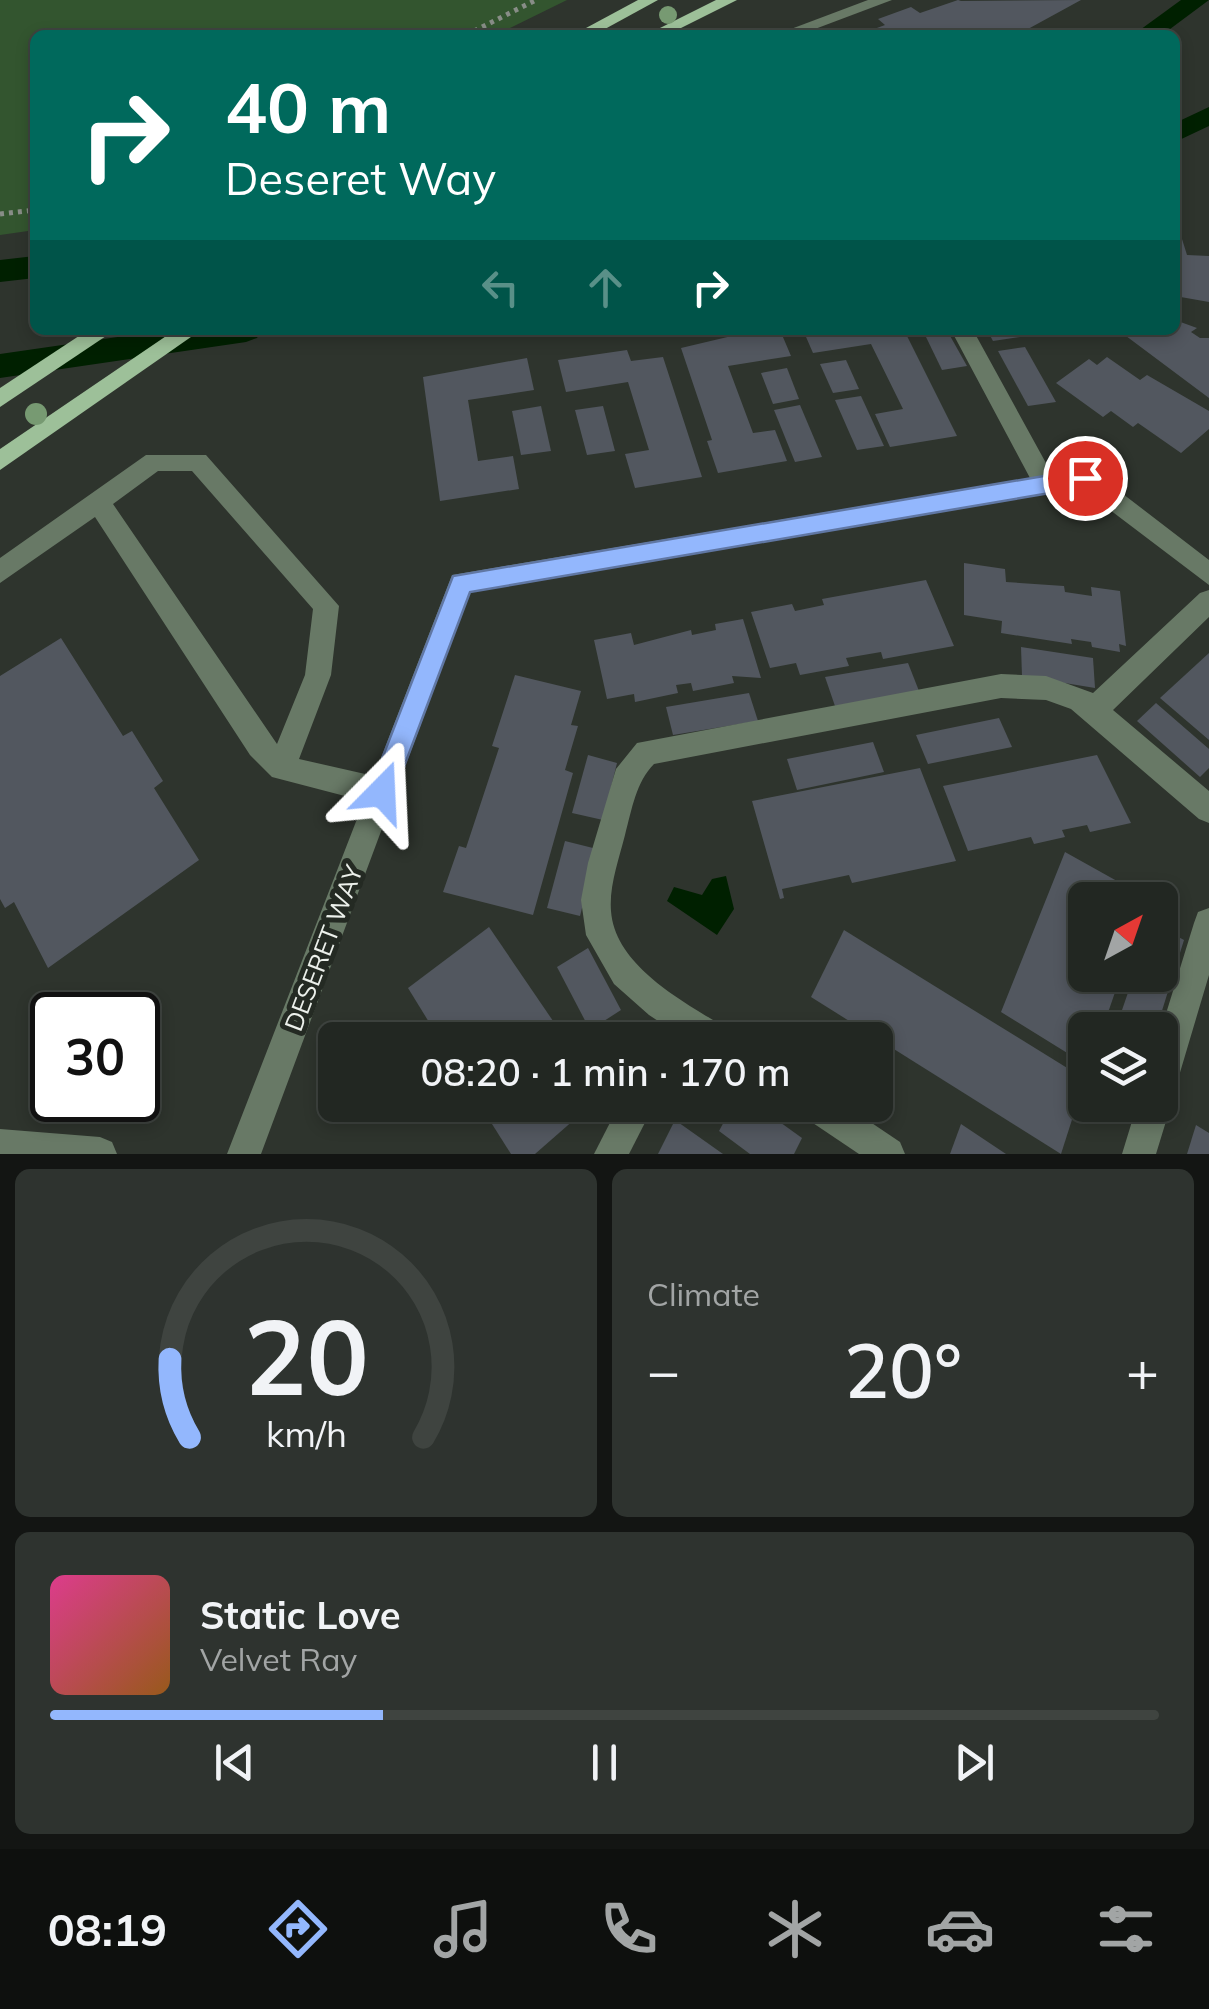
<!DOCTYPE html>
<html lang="en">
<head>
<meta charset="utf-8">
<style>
  :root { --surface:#222722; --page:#2e332f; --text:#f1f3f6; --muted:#a2a5a5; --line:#3f4440; --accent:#93b7fd }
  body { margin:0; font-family:Mulish,sans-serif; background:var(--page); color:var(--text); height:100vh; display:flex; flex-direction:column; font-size:38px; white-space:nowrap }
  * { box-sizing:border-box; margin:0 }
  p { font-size:32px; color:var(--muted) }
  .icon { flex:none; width:55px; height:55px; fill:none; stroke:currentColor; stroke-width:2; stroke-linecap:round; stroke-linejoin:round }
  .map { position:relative; height:1154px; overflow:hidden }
  .panel { display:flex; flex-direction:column; gap:15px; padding:15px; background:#131513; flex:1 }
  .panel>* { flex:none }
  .guide { position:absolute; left:30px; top:30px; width:1150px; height:305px; border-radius:15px; box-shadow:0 5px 15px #0003,0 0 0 2px var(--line); background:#00695c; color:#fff; overflow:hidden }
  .needle { width:65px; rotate:40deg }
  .buttons { position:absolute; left:1068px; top:882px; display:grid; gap:20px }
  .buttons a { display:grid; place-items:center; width:110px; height:110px; border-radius:15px; background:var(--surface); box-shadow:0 5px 15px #0003,0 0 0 2px var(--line); font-size:50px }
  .speed { position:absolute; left:30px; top:992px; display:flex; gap:20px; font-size:50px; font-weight:700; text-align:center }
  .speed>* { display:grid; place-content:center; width:130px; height:130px; border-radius:50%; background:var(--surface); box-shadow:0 5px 15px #0003,0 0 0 2px var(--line); line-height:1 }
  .speed .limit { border:5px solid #111; border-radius:15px; background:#fff; color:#111 }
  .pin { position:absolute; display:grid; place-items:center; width:85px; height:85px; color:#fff; margin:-42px; border:5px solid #fff; border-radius:50%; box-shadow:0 2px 10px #0007 }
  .me { position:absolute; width:110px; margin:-55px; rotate:21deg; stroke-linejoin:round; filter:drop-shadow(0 0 8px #0008) }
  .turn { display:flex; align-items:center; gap:35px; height:210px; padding:0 30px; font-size:45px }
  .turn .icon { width:130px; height:130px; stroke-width:2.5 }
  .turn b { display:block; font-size:70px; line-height:85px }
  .lanes { display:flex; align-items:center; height:95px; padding:0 30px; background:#0003; justify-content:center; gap:50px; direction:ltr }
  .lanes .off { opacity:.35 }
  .big { font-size:75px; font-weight:600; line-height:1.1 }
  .panel .widget { flex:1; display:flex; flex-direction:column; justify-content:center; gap:15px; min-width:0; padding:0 35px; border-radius:15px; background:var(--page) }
  .panel .dial { align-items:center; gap:0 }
  .dial svg { height:260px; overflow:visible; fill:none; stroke:var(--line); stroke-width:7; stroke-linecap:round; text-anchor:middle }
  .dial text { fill:var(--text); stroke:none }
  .song { display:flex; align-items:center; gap:30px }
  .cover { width:120px; height:120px; border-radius:15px; background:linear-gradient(135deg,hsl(330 70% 55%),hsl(30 70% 35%)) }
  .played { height:10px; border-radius:5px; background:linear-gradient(90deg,var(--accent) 30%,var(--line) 30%) }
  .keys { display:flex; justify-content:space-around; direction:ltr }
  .heat { display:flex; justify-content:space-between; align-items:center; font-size:55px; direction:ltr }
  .panel .tiles { flex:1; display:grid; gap:15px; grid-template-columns:1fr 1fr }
  .widget:last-child { grid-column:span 2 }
  .trip { position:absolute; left:318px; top:1022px; width:575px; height:100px; border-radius:15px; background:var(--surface); box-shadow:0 5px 15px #0003,0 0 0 2px var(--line); font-weight:600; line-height:100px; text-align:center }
  .tab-bar { display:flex; height:160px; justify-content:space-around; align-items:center; background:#0e100e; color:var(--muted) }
  .tab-bar .icon { width:70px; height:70px }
  .tab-bar .current { color:var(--accent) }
  .tab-bar b { font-size:45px; color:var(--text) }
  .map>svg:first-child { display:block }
  .green { fill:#33552f }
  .water { fill:#002000 }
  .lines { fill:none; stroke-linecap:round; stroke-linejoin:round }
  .canal { fill:#002000; fill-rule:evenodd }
  .building { fill:#52575f }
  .path { stroke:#888d87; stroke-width:5; stroke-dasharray:4 5; stroke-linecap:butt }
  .minor { fill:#687966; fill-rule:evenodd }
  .major { fill:#9dc099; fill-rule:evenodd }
  .tree { fill:#779a72 }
  .route { fill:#93b7fd; stroke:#6077a4; stroke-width:2.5 }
  .labels { text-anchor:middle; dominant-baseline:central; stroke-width:10; stroke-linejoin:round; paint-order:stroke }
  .street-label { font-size:25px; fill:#ecf0eb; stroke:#242a23 }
</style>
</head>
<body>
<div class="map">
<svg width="1209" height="1154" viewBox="0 0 1209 1154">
  <rect width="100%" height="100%" fill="#2e342d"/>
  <!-- green -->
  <path class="green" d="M0 0H567L496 35H35V230L0 235Z"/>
  <!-- water -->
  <path class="water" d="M726 876 734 909 717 935 667 901 674 887 702 895 712 879Z"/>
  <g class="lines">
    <!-- canal -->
    <g class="canal">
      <path d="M1181 0H1209L1162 35H1133Z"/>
      <path d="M1209 107V126L1175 142V123Z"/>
      <path d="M35 256V278L0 282V260Z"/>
      <path d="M166 330H262L257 338 246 342 0 378V354Z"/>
    </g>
  </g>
  <!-- building -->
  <g class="building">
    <path d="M958 0 961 1 1081 0 1017 35H858L885 25 878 19 911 7 920 13Z"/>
    <path d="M1175 239H1182L1187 255 1209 256V302L1175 296Z"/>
    <path d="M1175 320 1197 328 1191 332 1200 338H1209V398L1118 330H1175Z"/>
    <path d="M757 330H780L791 356 728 366 753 433 775 430 787 461 718 473 707 441 712 440 681 348Z"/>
    <path d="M803 330H904L957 436 890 447 875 414 903 409 871 344 813 353Z"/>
    <path d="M987 330H1016L1020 337 993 341Z"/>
    <path d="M949 334 967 366 942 370 926 337Z"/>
    <path d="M1025 347 1056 402 1028 406 998 351Z"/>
    <path d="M627 350 631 361 663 357 702 477 635 488 625 454 649 450 628 382 566 392 558 360Z"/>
    <path d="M1107 357 1140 380 1147 375 1209 411V429L1181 453 1138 423 1133 427 1111 411 1103 417 1056 383 1089 359 1097 365Z"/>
    <path d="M527 358 534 390 468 400 478 461 513 456 519 489 440 501 423 377Z"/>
    <path d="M846 360 859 389 833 393 820 364Z"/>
    <path d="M787 368 799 399 773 404 761 373Z"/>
    <path d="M861 396 884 446 857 450 835 400Z"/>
    <path d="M800 405 822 457 795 462 774 410Z"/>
    <path d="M541 406 551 451 521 455 512 411Z"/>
    <path d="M603 406 615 451 587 455 575 410Z"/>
    <path d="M964 563 1005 569 1006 582 1064 586 1065 592 1092 596 1091 587 1120 591 1126 646 1119 644 1120 652 1092 647 1091 642 1071 639 1072 644 1001 633 1002 621 964 615Z"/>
    <path d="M926 580 954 646 883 659 881 652 846 658 849 666 800 675 796 663 770 668 751 612 792 604 795 611 824 605 822 599Z"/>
    <path d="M743 619 761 678 732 676 734 683 693 691 691 683 676 685 678 693 635 702 634 694 607 699 594 640 631 633 634 645 691 630 692 635 716 630 715 624Z"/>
    <path d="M61 638 123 736 132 731 163 781 154 788 199 860 48 968 14 902 5 908 0 899V676Z"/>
    <path d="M1021 647 1093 658 1095 688 1022 676Z"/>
    <path d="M1209 653V740L1160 698Z"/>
    <path d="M908 663 919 691 835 706 825 677Z"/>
    <path d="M515 675 581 691 571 725 578 726 565 770 573 773 533 915 443 892 459 846 466 848 499 748 492 746Z"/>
    <path d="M749 693 758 721 673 735 666 707Z"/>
    <path d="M1156 703 1209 749V768L1200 777 1137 721Z"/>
    <path d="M999 718 1012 747 928 764 916 735Z"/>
    <path d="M873 742 884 772 797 790 787 759Z"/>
    <path d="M588 755 617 763 603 820 572 813Z"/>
    <path d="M1097 755 1131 823 1090 832 1087 825 1062 830 1065 837 1034 844 1031 837 968 851 943 786Z"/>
    <path d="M920 768 956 861 852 883 849 875 782 889 784 898 780 899 752 801Z"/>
    <path d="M565 841 597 849 580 916 547 908Z"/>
    <path d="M1065 852 1151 900H1085V975H1121L1102 1030H1085V1064L1001 1012Z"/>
    <path d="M489 927 566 1040H440L408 988Z"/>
    <path d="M1160 927 1184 940 1156 1030H1150L1121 1013 1134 975H1160Z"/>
    <path d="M844 930 1085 1079 1061 1154 811 997Z"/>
    <path d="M588 948 621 1010 590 1030 557 967Z"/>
    <path d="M480 1105H591L535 1154H511Z"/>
    <path d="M733 1105H756L802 1138 794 1154H750L719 1131Z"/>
    <path d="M675 1120 723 1154H658Z"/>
    <path d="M961 1124 1006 1154H950Z"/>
    <path d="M1196 1125 1209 1133V1154H1187Z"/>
  </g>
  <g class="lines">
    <!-- path -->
    <g class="path">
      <path d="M466 35 536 0"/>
      <path d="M0 214 35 210"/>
    </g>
    <!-- minor -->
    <g class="minor">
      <path d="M868 0H892L799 35H775Z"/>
      <path d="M951 330H973L1052 474 1085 469 1093 471 1209 560V585L1081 488 470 592 261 1154H227L364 801 272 777 250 755 95 517 0 583V558L146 455H206L339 606 331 675 299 759 374 776 452 575 1030 478ZM158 471H192L313 609 305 675 277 744 113 504Z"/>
      <path d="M1209 590V617L1113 710 1209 791V823L1199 819 1071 709 1046 700 1001 698 654 764C636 782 632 809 625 835 619 859 609 886 611 911 615 967 686 1003 728 1029L733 1040H687L649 1015 614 984 586 935 581 900 588 863 616 769 637 743 1001 674 1046 676 1093 693 1200 593Z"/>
      <path d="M1209 908V975L1176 1086 1168 1099 1171 1105 1156 1154H1122L1137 1105H1160V1033L1194 923 1198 912Z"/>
      <path d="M619 1105H654L629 1154H594Z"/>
      <path d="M799 1105H845L900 1142 905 1154H859L804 1117Z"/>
      <path d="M0 1129 100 1137 112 1142 117 1154H0Z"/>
    </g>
    <!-- major -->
    <g class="major">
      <path d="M638 0H658L594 35H573Z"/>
      <path d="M716 0H737L667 35H646Z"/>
      <path d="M88 330H115L0 407V388Z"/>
      <path d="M175 330H201L0 470V449Z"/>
    </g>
  </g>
  <!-- trees -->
  <g class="tree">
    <circle cx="668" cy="15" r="9"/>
    <circle cx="36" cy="414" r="11"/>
  </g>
  <!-- route -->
  <path class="route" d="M1085 469 1096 478 1085 487 470 592 391 801 382 805 373 801 369 792 453 576Z"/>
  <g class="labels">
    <!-- street labels -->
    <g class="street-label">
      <text transform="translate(323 948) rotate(-69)">DESERET WAY</text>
    </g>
  </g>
</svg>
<div class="buttons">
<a><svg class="needle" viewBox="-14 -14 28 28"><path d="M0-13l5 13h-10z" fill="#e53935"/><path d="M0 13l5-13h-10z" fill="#a2a5a5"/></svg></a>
<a><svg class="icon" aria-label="layers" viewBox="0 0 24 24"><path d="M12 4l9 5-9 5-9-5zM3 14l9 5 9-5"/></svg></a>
</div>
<div class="speed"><div class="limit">30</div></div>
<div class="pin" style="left:1085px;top:478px;background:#d93025"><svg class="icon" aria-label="arrive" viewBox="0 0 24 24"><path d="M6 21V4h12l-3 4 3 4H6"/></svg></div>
<svg class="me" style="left:382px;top:792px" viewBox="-20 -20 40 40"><path d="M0-17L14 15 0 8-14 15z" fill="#93b7fd" stroke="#fff" stroke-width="4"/></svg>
<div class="trip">08:20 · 1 min · 170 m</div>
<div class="guide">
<div class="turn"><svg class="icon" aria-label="right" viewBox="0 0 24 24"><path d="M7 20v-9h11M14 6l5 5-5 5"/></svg><div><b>40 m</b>Deseret Way</div></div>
<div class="lanes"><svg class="icon off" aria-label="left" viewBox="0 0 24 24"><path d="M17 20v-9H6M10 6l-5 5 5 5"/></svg><svg class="icon off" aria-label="ahead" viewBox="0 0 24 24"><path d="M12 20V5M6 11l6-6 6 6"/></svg><svg class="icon" aria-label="right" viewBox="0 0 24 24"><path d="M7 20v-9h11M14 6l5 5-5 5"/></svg></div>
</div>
</div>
<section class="panel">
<div class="tiles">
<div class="widget dial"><svg viewBox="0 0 100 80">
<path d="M14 69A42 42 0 1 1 86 69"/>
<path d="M14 69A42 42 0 0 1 8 45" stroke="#93b7fd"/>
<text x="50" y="56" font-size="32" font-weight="700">20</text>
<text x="50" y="72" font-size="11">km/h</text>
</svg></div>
<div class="widget"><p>Climate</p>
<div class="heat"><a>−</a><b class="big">20°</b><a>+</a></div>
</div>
<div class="widget">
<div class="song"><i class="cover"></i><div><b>Static Love</b><p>Velvet Ray</p></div></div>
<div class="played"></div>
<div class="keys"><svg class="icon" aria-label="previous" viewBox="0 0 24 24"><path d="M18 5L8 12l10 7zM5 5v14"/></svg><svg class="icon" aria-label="pause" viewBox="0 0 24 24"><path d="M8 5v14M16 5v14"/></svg><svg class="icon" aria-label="next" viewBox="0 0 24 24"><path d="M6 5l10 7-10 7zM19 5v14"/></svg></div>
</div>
</div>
</section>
<nav class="tab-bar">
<b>08:19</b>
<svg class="icon current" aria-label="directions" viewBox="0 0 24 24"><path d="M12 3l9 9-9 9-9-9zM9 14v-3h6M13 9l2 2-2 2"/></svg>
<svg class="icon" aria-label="music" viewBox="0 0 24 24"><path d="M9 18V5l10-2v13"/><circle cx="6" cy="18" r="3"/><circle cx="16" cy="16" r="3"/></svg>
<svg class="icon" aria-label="phone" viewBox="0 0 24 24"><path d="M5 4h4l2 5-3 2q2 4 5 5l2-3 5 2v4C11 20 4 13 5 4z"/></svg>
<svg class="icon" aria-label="climate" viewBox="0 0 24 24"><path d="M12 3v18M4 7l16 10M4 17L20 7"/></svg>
<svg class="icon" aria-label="car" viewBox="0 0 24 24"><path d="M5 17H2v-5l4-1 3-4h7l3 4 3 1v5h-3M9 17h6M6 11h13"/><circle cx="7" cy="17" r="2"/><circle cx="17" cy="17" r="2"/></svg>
<svg class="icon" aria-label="filters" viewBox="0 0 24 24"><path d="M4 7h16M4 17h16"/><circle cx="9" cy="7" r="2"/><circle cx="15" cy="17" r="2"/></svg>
</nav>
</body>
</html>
